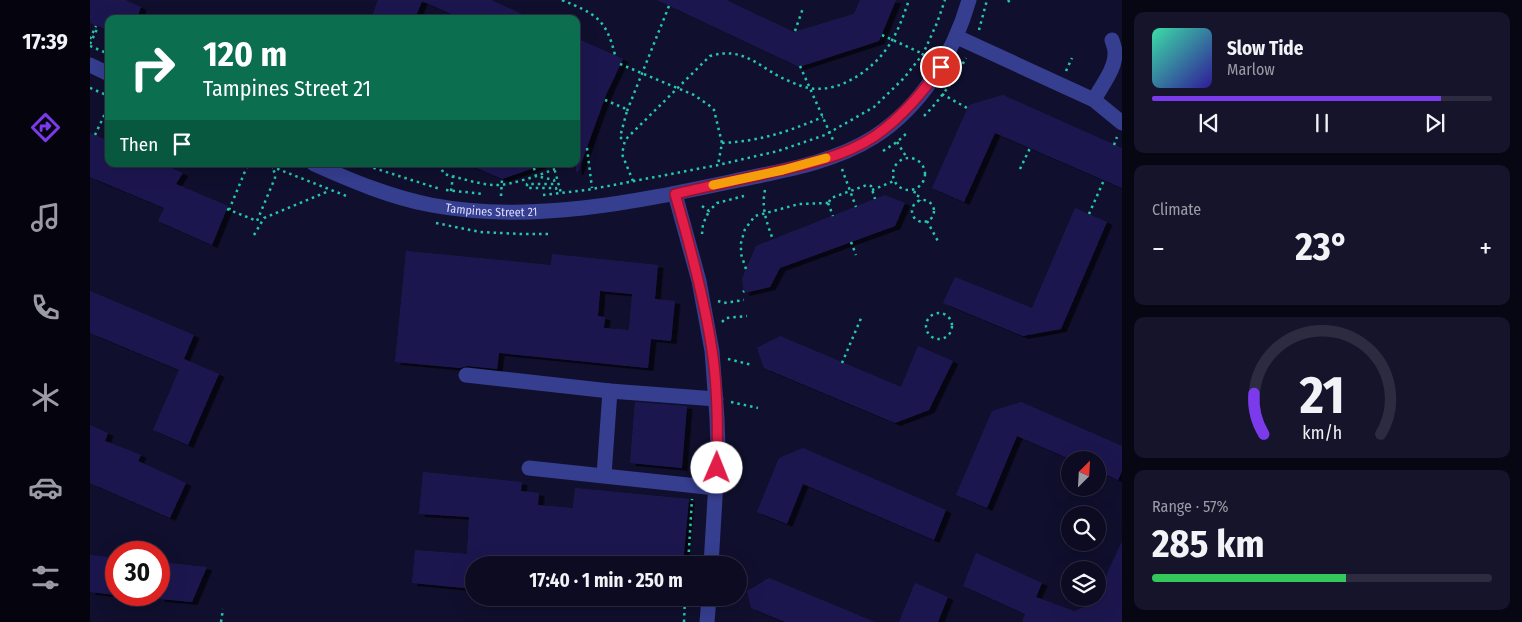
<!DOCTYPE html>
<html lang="en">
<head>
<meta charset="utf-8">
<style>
  :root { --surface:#0c0b22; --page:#15142a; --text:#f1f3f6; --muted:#9a9ba5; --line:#2c2b40; --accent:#7c3aed }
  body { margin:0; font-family:"Fira Sans Condensed",sans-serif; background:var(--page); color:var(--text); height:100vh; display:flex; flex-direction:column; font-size:19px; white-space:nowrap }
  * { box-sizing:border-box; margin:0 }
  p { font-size:16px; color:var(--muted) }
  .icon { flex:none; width:28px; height:28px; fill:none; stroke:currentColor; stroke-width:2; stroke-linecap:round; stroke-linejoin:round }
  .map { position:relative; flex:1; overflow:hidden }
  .drawer { display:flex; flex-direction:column; gap:12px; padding:12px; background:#070613; width:400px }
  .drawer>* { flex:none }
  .hud { position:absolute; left:15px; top:15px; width:475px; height:152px; border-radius:10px; box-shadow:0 5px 20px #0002,0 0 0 1px var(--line); background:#0b6e4f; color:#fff; overflow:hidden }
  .needle { width:32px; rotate:24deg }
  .tools { position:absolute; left:971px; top:451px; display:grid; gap:10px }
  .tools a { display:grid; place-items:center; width:45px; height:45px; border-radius:50%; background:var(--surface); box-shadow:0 5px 20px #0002,0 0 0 1px var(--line); font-size:25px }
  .speed { position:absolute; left:15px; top:541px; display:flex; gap:10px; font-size:25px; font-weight:700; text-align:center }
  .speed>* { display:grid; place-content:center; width:65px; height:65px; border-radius:50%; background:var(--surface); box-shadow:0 5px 20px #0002,0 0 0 1px var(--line); line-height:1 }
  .speed .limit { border:8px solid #d22; background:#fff; color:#111 }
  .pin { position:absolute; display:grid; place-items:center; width:42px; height:42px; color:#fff; margin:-21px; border:2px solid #fff; border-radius:50%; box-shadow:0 1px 5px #0007 }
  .me { position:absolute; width:55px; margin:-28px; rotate:1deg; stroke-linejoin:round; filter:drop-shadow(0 0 4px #0008) }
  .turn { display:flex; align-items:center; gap:18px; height:105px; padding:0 15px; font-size:22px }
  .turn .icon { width:65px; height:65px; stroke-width:2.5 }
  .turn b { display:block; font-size:35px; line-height:42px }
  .then { display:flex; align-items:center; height:48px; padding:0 15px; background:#0003; gap:10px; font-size:19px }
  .big { font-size:38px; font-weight:700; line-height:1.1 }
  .drawer .card { flex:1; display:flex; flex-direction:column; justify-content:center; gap:8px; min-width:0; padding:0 18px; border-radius:10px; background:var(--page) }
  .drawer .dial { align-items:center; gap:0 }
  .dial svg { height:130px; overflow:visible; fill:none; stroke:var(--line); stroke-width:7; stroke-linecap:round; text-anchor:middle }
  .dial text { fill:var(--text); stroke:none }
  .song { display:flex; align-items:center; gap:15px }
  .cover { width:60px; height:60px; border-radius:8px; background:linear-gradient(135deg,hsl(160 70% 55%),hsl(250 70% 35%)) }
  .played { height:5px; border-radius:2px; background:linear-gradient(90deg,var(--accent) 85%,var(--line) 85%) }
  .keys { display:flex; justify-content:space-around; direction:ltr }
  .heat { display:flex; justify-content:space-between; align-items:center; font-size:28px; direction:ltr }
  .charge { height:8px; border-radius:4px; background:linear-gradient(90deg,#34c759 57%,var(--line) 0) }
  .trip { position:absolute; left:375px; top:556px; width:282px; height:50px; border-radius:25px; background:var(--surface); box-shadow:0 5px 20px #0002,0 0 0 1px var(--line); font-weight:700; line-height:50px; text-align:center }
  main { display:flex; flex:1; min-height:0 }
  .menu { display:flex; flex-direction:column; width:90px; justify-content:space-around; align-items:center; background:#05040e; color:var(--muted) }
  .menu .icon { width:35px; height:35px }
  .menu .selected { color:var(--accent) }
  .menu b { font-size:22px; color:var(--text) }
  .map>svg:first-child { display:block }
  .building { fill:#1d1950; fill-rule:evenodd; filter:url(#shadow) }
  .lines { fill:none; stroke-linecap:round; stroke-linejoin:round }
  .path { stroke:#25c8aa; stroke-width:2.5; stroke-dasharray:2.5 4; stroke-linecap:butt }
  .minor { stroke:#363e90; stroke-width:15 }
  .route-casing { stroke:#92132f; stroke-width:12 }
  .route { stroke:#e11d48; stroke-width:9 }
  .slow { stroke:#f59e0b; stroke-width:9 }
  .labels { text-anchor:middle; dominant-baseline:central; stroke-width:5; stroke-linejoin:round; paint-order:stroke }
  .street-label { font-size:12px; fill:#dbdbff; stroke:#100f2d }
</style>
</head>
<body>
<main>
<nav class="menu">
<b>17:39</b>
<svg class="icon selected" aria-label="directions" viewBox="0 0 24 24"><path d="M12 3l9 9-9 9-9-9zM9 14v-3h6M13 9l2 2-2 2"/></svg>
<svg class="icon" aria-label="music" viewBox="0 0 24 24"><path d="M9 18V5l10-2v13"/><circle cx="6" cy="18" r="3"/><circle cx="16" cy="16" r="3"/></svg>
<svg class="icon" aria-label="phone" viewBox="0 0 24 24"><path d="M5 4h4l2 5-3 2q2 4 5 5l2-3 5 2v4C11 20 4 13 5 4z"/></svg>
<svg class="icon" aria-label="climate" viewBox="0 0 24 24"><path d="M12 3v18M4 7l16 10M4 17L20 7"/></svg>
<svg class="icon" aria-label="car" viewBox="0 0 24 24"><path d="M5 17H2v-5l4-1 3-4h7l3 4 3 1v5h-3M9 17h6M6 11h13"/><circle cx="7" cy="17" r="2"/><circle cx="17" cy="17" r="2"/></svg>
<svg class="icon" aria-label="filters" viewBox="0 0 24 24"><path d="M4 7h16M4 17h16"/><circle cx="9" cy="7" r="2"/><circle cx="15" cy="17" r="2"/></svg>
</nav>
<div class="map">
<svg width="1032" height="622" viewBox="0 0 1032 622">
  <defs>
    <filter id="shadow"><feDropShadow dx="5.5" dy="3" stdDeviation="0" flood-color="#0009"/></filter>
  </defs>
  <rect width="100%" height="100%" fill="#100f2d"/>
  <!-- building -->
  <g class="building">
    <path d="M0 0H35L51 7 47 19H19V31L0 23Z"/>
    <path d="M288 0H401L443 19H372L332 1 325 19H281Z"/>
    <path d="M567 0H636L704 32 764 14 770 0H806L789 41 709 67Z"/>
    <path d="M486 38 533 59 516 95 488 172H486Z"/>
    <path d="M913 95 1032 148V188L905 133 874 202 842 188 879 105Z"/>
    <path d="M0 133 19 141V164H71L93 173 86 184 138 206 122 245 68 221 74 208 0 177Z"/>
    <path d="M378 164H450V166L412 179Z"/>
    <path d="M795 195 815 203 805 226 690 268 680 287 654 293 652 279 666 246Z"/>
    <path d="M985 208 1017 222 971 329 933 336 853 303 865 277 942 308Z"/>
    <path d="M316 251 461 265 462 254 568 265 565 299 585 301 581 341 561 339 558 368 409 353 407 369 377 366 370 368 305 362ZM510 291 542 294 539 330 514 328 515 317 508 316Z"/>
    <path d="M0 291 104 335 94 359 129 374 98 445 63 430 89 370 0 333Z"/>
    <path d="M690 336 811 387 828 346 863 361 839 410 805 423 674 368 667 348Z"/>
    <path d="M545 402 597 406 592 468 540 463Z"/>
    <path d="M931 402 1032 446V471L1028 480 1008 471V460H982L927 436 897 508 866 495 902 411Z"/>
    <path d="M0 425 18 433 15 441 51 455 48 461 96 483 80 518 0 483Z"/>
    <path d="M713 448 856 510 844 540 713 484 697 524 667 512 689 458Z"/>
    <path d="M333 472 432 482 431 491 449 493 448 505 483 508 485 488 599 499 593 565H384V589L322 583 325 550 377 554 379 517 329 514Z"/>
    <path d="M1032 541V622H932L935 614 873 586 886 553 952 583 946 597 984 611 1003 604 1006 598H1008V594Z"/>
    <path d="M0 555 26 558V595L0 592Z"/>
    <path d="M69 562 117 567 102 602 69 599Z"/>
    <path d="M679 578 785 622H695L661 608 657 591Z"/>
    <path d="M825 583 858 597 848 622H809Z"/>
  </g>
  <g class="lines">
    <!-- path -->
    <g class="path">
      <path d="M472 0C505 14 516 18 525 55"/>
      <path d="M918 0 920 3"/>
      <path d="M889 30 897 0"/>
      <path d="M705 31 713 8"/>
      <path d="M792 35 833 54"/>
      <path d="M0 39 6 26"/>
      <path d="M0 44 8 27"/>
      <path d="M0 46 19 54"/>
      <path d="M530 64 604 95 620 106 624 110 632 143 628 165"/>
      <path d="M710 66 743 140"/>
      <path d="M976 71 982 58"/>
      <path d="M0 88 19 96"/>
      <path d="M852 94 877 108"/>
      <path d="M515 100 534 108 537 111 530 137 532 139 535 140"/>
      <path d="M537 111 579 6"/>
      <path d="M834 116C851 99 865 78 876 58"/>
      <path d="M5 135 19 105"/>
      <path d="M807 142 817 158"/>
      <path d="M632 143C671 141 697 132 733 117"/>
      <path d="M1024 145 1027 137"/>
      <path d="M497 148 502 188"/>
      <path d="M793 151 807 142 818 132"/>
      <circle cx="819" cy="174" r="16"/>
      <path d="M175 164 259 197"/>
      <path d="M271 164 350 189"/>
      <path d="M349 164 354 174C371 178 387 184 404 185 419 186 450 175 465 169"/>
      <path d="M463 164 471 193"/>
      <path d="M444 168 446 176 464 180 465 184H437V188H466L467 193"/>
      <path d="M752 169 766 207"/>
      <path d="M930 169 940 148"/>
      <path d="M543 181 532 154 535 140 620 56C651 47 665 63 690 77 699 81 709 86 719 88 750 94 786 68 801 42 809 29 814 14 819 0"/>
      <path d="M356 190 393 194"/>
      <path d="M675 190C671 208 677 223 683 240"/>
      <path d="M782 190 804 181"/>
      <path d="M361 191 363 176"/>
      <path d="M825 191 824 194 830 197V201"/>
      <path d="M453 195 497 190 628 165 688 151 735 135 784 107 814 78 833 54 847 23 855 0"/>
      <path d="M411 196 412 179"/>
      <circle cx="833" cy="211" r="11"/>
      <path d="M739 202 741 198 777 185 781 186 785 199"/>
      <path d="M738 203 743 216"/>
      <path d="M612 206 619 211 627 203 654 196"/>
      <path d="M137 209 167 221 185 178V173L182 168"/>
      <path d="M139 210 158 164"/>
      <path d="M999 214 1014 180"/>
      <path d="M837 221 849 243"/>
      <path d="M346 223 390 232 432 234H458"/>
      <path d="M612 234 613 224 619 211"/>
      <path d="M164 235 174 218 239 191"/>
      <path d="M761 242 766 255"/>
      <path d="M656 269 651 254V243L655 229 665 216 709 204 738 203"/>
      <path d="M653 292 654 291"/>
      <path d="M628 301 634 303 654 300"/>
      <circle cx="849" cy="326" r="13"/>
      <path d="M632 322 636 318 657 316"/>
      <path d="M638 359 662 365"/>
      <path d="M752 363 772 316"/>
      <path d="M641 402 668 408"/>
      <path d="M598 565 602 499"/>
      <path d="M131 622 133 609"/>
      <path d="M594 622 595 598"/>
    </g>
    <!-- minor -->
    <g class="minor">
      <path d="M867 37 1004 100 1032 123"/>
      <path d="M0 65 19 74"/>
      <path d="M1004 100C1011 86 1026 69 1025 52 1025 48 1023 44 1022 40"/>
      <path id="s1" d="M224 164C262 181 300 197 341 205 442 224 545 202 644 181 691 171 743 163 784 137 832 106 864 53 879 0"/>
      <path d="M585 194 609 281 622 351 627 418 628 448 621 565"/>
      <path d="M376 375 520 391 626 399"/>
      <path d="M439 468 626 488"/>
      <path d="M514 475 520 391"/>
      <path d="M617 622 619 598"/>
    </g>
  </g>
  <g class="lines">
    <defs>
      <path id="route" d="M627 468C628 429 628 389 622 350 614 297 600 245 585 194 614 187 644 181 674 174 711 166 754 157 785 136 812 117 832 93 851 67"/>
    </defs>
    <!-- route casing -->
    <use href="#route" class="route-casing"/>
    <!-- route -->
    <use href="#route" class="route"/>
    <!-- slow -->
    <path class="slow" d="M623 185 693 170 736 158"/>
  </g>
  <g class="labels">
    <!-- street labels -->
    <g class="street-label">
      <text stroke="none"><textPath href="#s1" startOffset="185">Tampines Street 21</textPath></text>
    </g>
  </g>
</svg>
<div class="tools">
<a><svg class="needle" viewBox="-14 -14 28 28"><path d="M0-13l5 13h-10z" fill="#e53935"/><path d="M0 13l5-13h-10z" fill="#9a9ba5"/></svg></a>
<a><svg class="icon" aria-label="search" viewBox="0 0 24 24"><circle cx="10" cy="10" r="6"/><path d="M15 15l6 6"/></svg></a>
<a><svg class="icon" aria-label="layers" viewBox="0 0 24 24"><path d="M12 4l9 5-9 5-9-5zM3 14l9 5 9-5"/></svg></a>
</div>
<div class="speed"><div class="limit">30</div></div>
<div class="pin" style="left:851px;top:67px;background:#d93025"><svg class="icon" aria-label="arrive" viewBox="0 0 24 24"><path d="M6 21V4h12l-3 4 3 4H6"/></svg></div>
<svg class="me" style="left:627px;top:468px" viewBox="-20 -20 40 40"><circle r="19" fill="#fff"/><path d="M0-13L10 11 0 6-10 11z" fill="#e11d48"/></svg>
<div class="trip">17:40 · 1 min · 250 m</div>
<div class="hud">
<div class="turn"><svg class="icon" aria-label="right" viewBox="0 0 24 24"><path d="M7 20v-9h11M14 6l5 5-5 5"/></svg><div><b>120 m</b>Tampines Street 21</div></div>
<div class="then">Then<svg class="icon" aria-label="arrive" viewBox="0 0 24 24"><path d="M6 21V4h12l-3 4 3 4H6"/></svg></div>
</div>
</div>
<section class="drawer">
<div class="card">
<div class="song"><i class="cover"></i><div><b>Slow Tide</b><p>Marlow</p></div></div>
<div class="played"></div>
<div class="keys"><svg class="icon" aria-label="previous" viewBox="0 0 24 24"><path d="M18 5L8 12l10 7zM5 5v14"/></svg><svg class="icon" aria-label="pause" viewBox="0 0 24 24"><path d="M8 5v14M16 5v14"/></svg><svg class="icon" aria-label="next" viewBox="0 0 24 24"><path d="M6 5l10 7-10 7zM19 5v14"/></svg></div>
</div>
<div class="card"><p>Climate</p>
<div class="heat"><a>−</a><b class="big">23°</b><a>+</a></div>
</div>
<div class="card dial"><svg viewBox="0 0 100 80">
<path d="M14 69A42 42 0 1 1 86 69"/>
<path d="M14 69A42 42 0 0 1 8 44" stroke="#7c3aed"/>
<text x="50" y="56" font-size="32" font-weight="700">21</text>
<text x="50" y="72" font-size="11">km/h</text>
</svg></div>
<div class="card"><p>Range · 57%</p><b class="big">285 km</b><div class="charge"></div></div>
</section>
</main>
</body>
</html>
